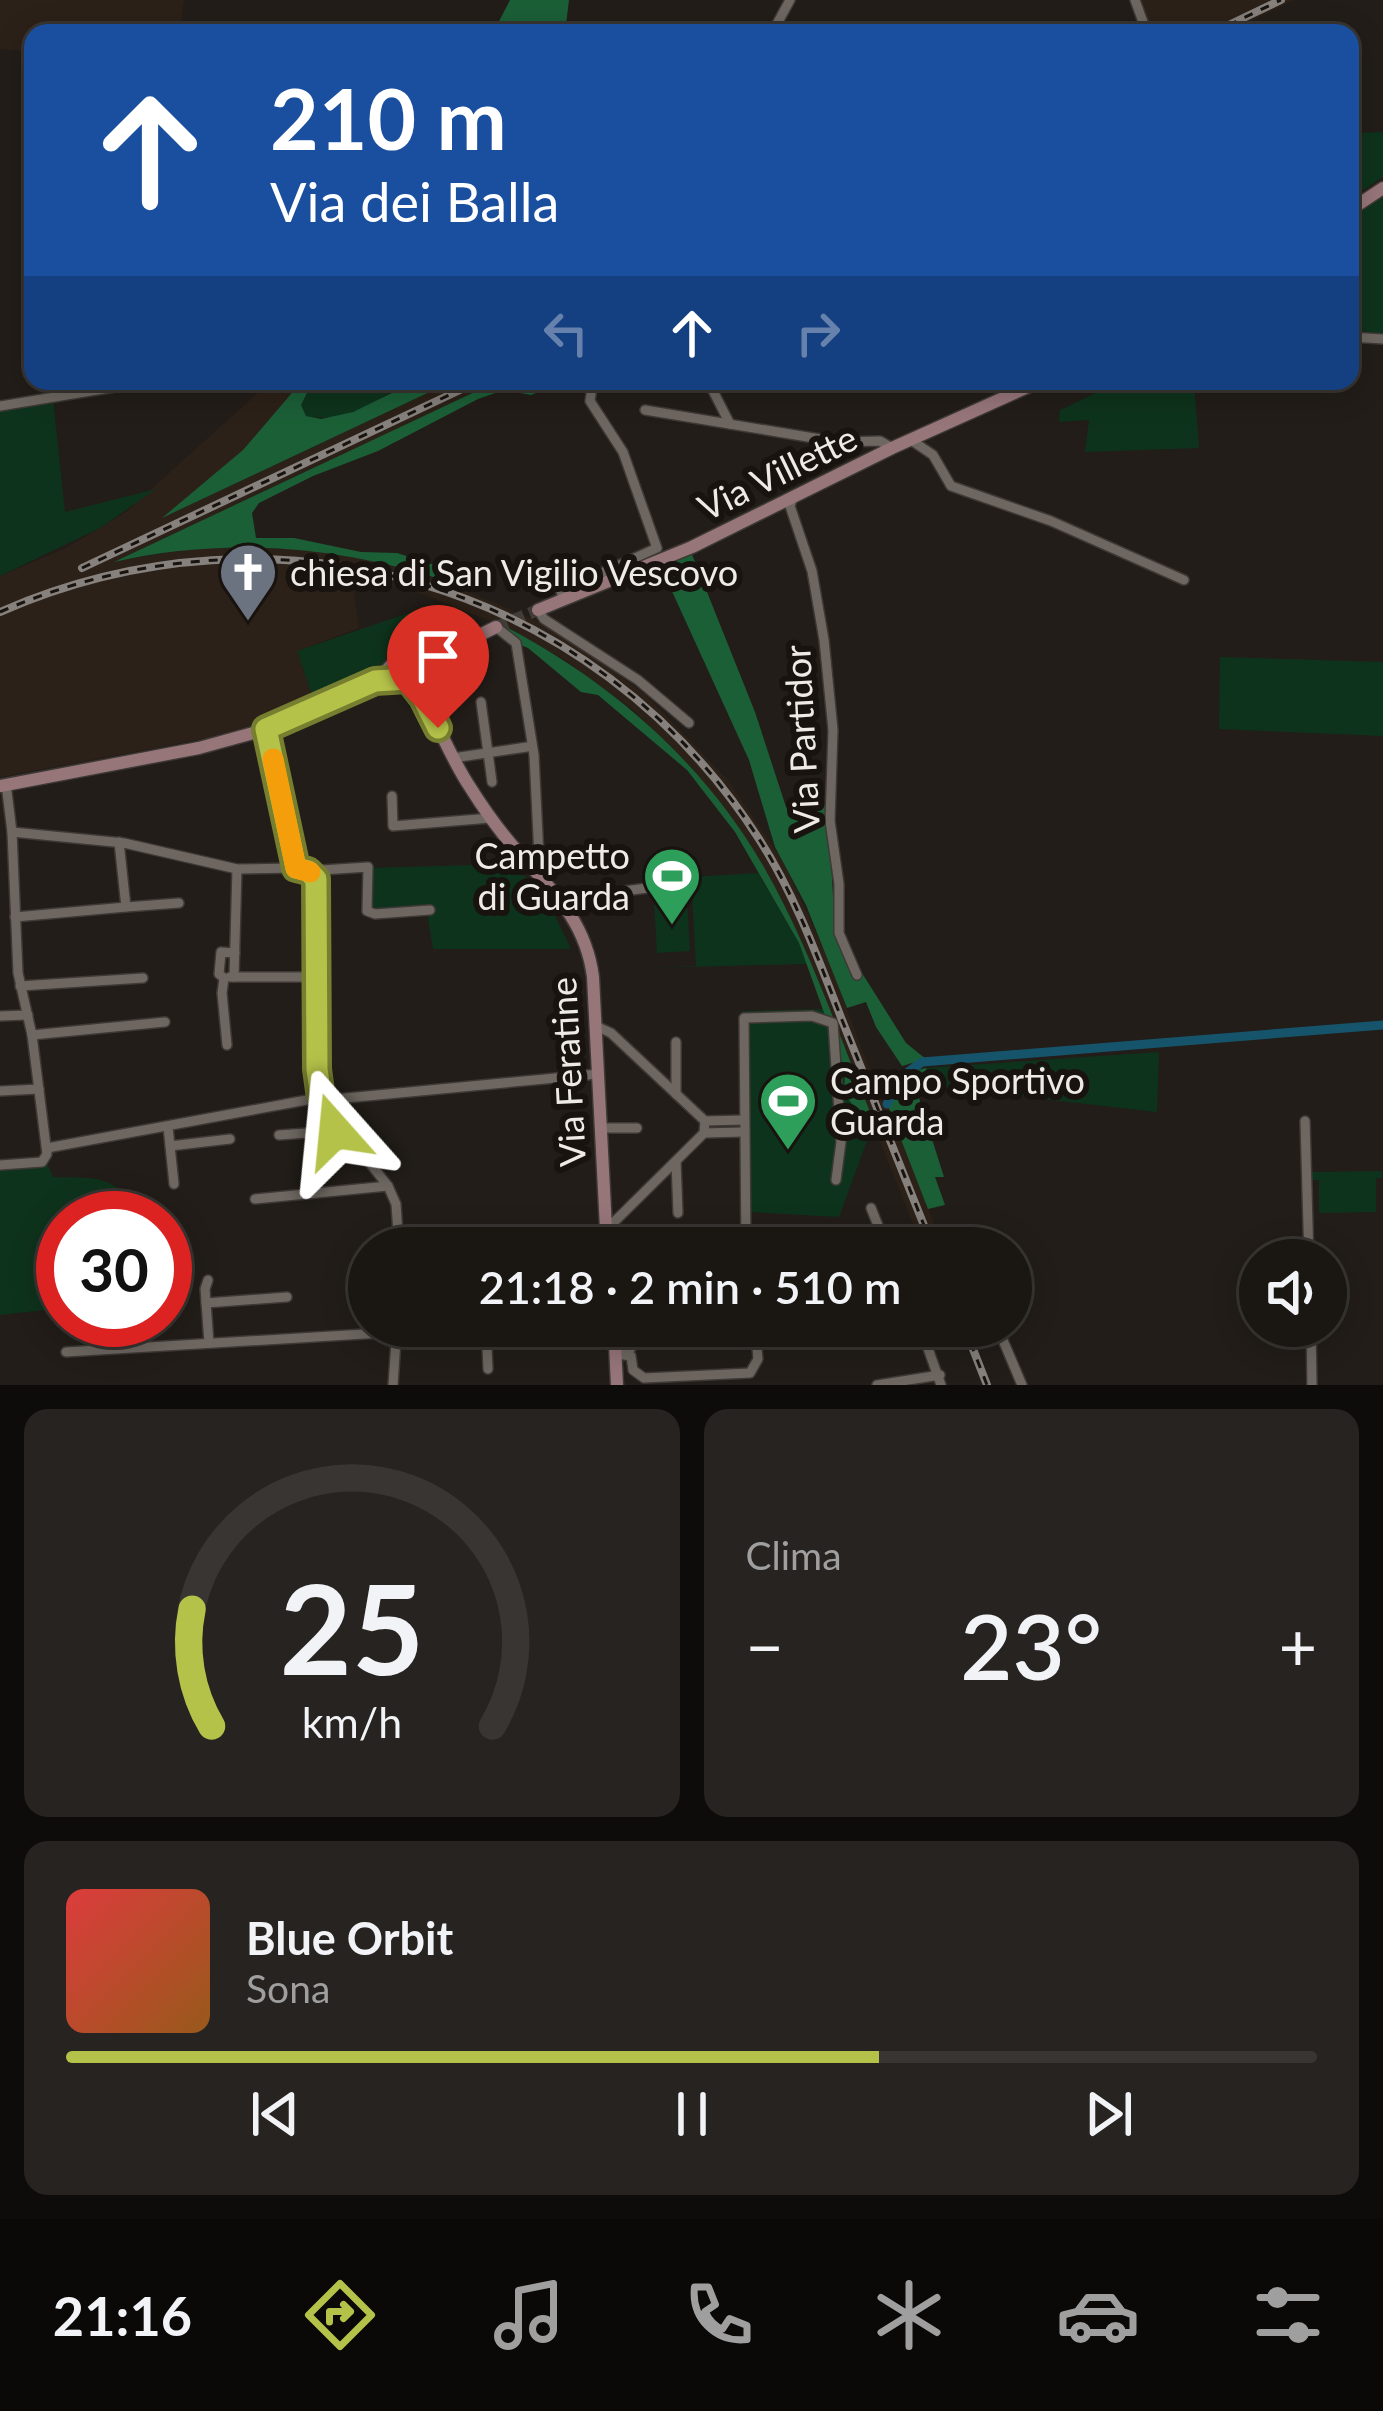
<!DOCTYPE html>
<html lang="it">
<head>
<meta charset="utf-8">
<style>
  :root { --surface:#1a1612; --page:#272320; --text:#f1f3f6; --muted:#9f9f9f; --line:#383532; --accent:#b5c249 }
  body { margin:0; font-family:Lato,sans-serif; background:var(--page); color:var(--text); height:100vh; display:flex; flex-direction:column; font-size:45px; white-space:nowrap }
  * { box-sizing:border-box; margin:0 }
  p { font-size:39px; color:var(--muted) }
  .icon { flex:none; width:66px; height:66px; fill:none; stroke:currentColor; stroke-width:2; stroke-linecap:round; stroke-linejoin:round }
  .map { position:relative; height:1385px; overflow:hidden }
  .sheet { display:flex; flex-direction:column; gap:24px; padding:24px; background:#0e0c0a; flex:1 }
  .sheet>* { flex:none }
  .banner { position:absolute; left:24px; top:24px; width:1335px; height:366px; border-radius:24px; box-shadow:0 6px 30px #0003,0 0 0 3px var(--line); background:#1a4fa0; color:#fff; overflow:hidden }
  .buttons { position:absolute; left:1239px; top:1239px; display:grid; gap:24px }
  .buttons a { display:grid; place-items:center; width:108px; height:108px; border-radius:50%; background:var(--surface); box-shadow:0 6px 30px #0003,0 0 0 3px var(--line); font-size:60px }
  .speed { position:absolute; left:36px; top:1191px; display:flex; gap:24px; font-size:60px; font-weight:700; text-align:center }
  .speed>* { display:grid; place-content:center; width:156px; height:156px; border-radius:50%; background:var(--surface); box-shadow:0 6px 30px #0003,0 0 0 3px var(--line); line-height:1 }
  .speed .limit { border:18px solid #d22; background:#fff; color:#111 }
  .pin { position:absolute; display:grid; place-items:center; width:102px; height:102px; color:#fff; margin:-123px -51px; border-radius:50% 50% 50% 0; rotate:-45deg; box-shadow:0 0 12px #0007 }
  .pin .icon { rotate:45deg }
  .me { position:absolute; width:132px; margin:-66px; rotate:342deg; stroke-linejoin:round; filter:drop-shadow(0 0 9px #0008) }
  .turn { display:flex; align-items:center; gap:42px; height:252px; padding:0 48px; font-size:54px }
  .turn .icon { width:156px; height:156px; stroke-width:2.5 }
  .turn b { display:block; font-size:84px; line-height:102px }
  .lanes { display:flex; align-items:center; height:114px; padding:0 48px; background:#0003; justify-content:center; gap:60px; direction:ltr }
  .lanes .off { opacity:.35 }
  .big { font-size:90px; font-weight:600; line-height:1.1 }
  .sheet .card { flex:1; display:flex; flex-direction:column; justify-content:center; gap:18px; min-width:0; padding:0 42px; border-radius:24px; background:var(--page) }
  .sheet .dial { align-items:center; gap:0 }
  .dial svg { height:312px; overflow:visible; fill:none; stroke:var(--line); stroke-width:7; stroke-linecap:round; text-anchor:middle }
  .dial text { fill:var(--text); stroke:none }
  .song { display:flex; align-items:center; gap:36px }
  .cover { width:144px; height:144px; border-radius:18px; background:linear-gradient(135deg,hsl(0 70% 55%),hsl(30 70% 35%)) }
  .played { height:12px; border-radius:6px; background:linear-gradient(90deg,var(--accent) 65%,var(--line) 65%) }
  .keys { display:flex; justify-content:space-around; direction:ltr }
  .heat { display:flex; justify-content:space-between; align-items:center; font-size:66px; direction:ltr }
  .sheet .tiles { flex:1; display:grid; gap:24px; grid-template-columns:1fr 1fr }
  .card:last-child { grid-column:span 2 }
  .trip { position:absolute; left:348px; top:1227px; width:684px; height:120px; border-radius:60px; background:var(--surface); box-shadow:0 6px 30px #0003,0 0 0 3px var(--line); font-weight:600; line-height:120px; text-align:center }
  .menu { display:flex; height:192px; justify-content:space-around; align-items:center; background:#0a0907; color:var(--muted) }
  .menu .icon { width:84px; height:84px }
  .menu .selected { color:var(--accent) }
  .menu b { font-size:54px; color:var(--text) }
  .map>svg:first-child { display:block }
  .built { fill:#2c2118 }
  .green { fill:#0e331c }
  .forest { fill:#1b5f37 }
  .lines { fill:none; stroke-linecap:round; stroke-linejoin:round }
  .canal { stroke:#16546b; stroke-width:9 }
  .secondary-tunnel { stroke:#413c37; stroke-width:12; stroke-dasharray:12 6; stroke-linecap:butt }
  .street-casing { stroke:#3e3936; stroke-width:12 }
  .secondary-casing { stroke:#3e3936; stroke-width:15 }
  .street { stroke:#6e6761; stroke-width:9 }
  .secondary { stroke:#97767a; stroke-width:12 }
  .rail-casing { stroke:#86817d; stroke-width:8 }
  .rail { stroke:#19130f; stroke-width:3; stroke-dasharray:9; stroke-linecap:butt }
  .route-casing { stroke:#767e2f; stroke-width:30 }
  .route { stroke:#b5c249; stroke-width:21 }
  .slow { stroke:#f59e0b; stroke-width:21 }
  .labels { text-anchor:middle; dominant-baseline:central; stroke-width:12; stroke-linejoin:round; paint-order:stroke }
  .street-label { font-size:36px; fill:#eeeae6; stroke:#19130f }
  .poi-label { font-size:36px; fill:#eeeae6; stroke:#19130f; text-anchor:start }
</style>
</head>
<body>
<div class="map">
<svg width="1383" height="1385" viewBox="0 0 1383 1385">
  <rect width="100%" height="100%" fill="#221d18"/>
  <!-- built -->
  <g class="built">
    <path d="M0 0H184L180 33H33V52L0 49Z"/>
    <path d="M1140 0H1294L1227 33H1152Z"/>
    <path d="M271 381H302L243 450 169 515 453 381H498L122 560 199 548 268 547 337 553 420 572 531 618 575 643 645 694 727 779 783 861 828 959 881 1100 888 1106 944 1248H923L788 914 731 817 691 767 632 709 565 660 508 628 414 591 352 578 359 628 297 651 314 701 269 720 203 739 0 777V576L68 547 126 512Z"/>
  </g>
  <!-- green -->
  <g class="green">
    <path d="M1383 132V177L1350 199V133Z"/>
    <path d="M1383 195V334L1350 330V217Z"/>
    <path d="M329 381H405C380 403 339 424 306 416L301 406 308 391Z"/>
    <path d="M1121 381H1194L1199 448 1085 452 1089 420 1059 422 1060 410Z"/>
    <path d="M53 400 65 512 156 489 100 528 0 576V410Z"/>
    <path d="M423 608 435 647 409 643 396 646 379 670 314 701 297 651Z"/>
    <path d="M1220 657 1383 662V736L1219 729Z"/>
    <path d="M514 864 549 903 571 949H433L427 912 362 914 368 868Z"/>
    <path d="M758 873 799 943 807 964 646 968 696 966 691 877Z"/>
    <path d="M687 900 690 951 657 953 654 902Z"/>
    <path d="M823 1009 845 1071 844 1094 856 1109 874 1122 839 1217 749 1212 742 1011Z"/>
    <path d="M1159 1052 1157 1112 928 1086 926 1068Z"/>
    <path d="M47 1163 53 1177C97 1178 119 1174 139 1218H63V1308L0 1315V1165Z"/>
    <path d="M1382 1171V1178H1376V1212L1319 1213V1180H1312V1172Z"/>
  </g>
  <!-- forest -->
  <g class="forest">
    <path d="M510 0H569L565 33H493Z"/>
    <path d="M302 381H329L308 391 301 405 306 416 321 419 353 412 392 393 405 381H453L162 518 243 450Z"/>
    <path d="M498 381H586L584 393 561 383 531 395 504 390 478 399 378 451 313 476 259 503 252 513 256 538H294L361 552 397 553 451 570 452 583C342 546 228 536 114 562Z"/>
    <path d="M691 552 755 712 786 807 828 804 834 915 857 972 862 973 906 1043 926 1059 902 1066 876 1027 866 1002 847 1008 806 905 775 847 749 760 660 565Z"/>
    <path d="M508 628C614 684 705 764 765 869 810 948 840 1038 874 1122L856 1109 844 1094 845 1071 799 943 735 832 687 770 598 695 581 692 528 648 494 634Z"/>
    <path d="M926 1068 928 1092 918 1095 944 1177H935L945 1205 928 1209 888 1106C898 1087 903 1072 926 1068Z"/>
  </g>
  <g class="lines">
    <!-- canal -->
    <path class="canal" d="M887 1104 900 1078 922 1062 1383 1025"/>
    <!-- secondary-tunnel -->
    <path class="secondary-tunnel" d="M496 627 538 610"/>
    <defs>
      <g id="street">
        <path d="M1135 0 1147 33"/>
        <path d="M772 33 790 0"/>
        <path d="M1350 337 1383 339"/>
        <path d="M708 381 730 424"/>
        <path d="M0 406 151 381"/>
        <path d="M645 410 838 442 880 441 892 448"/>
        <path d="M911 440 933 455 951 486 1051 521 1184 580"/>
        <path d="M792 500 790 506 812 571 824 640 833 730 830 821 839 884V933L857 975"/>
        <path d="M563 599 561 591 657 548 623 452 590 401 593 381"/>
        <path d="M538 610 544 619 638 680 689 723"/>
        <path d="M496 627 516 643 534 755 539 856 535 869"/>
        <path d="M481 702 492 782"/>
        <path d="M266 729 296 868"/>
        <path d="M453 758 527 747"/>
        <path d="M392 796 393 826 491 818"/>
        <path d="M12 832 124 843 237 869 296 868 314 874 322 870 368 867 367 911 375 914 430 910"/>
        <path d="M314 874 315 1038 320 1091 335 1131 365 1157 388 1186 396 1204 399 1248"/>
        <path d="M562 899 686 883"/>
        <path d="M126 907 179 903"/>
        <path d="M15 917 126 907 119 842"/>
        <path d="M230 977H315"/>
        <path d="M234 977 237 869"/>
        <path d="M20 986 143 978"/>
        <path d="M0 1016 28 1015"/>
        <path d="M596 1026 611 1033 705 1121 743 1120"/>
        <path d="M32 1035 165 1022"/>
        <path d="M227 1045 222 993 224 978 219 974 221 952 235 953"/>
        <path d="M0 1091 39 1089"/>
        <path d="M676 1094V1042"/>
        <path d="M325 1100 598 1074"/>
        <path d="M1305 1121 1309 1260"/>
        <path d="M168 1127 174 1184"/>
        <path d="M601 1128H637"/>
        <path d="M704 1133 743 1132"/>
        <path d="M279 1135 335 1131"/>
        <path d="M170 1146 230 1139"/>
        <path d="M47 1148 323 1097"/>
        <path d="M676 1161 678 1213"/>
        <path d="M0 1165 42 1162 47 1154 32 1035 18 973 12 832 6 784"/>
        <path d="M255 1199 388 1186"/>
        <path d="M871 1208 887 1248"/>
        <path d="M606 1230 704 1133 705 1121"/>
        <path d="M497 1242V1248"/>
        <path d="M447 1246V1248"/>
        <path d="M746 1248 744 1018 812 1016 833 1023 841 1142 836 1180"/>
        <path d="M208 1280 205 1289 209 1343"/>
        <path d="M206 1303 287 1297"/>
        <path d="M486 1326 488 1369"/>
        <path d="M920 1326 941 1385"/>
        <path d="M997 1326 1022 1385"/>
        <path d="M1311 1326 1312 1385"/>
        <path d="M619 1349 631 1348 637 1326"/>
        <path d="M66 1352 397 1332"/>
        <path d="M617 1354 631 1356 633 1370 644 1378 750 1373 758 1359 755 1326"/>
        <path d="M393 1385 397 1326"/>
        <path d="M877 1385 940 1375"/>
      </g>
      <g id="secondary">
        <path d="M1350 210 1383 188"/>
        <path d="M538 610 692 547 892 448 1041 381"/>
        <path d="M419 674 421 664 496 627"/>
        <path d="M380 677 403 653 433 652"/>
        <path d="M408 679C434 710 446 750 468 784 483 808 499 831 518 852 553 891 586 922 593 977L607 1248"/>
        <path d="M0 786 199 748 264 730 375 681 408 679 419 671"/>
        <path d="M614 1326 617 1385"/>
      </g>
    </defs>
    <!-- street casing -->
    <use href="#street" class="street-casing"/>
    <!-- secondary casing -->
    <use href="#secondary" class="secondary-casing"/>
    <!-- street -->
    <use href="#street" class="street"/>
    <!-- secondary -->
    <use href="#secondary" class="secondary"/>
    <defs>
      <g id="rail">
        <path d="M1212 33 1281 0"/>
        <path d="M82 568 479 381"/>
        <path d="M0 612C276 491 594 582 759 839 795 895 818 958 842 1020 873 1096 903 1172 933 1248"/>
        <path d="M964 1326 987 1385"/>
      </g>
    </defs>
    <!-- rail casing -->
    <use href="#rail" class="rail-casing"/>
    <!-- rail -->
    <use href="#rail" class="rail"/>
  </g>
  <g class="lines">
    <defs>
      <path id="route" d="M335 1131 320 1091 317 1069 316 879 308 871 296 868 266 729 375 681 408 679 423 698 438 728"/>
    </defs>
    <!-- route casing -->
    <use href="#route" class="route-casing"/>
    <!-- route -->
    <use href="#route" class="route"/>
    <!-- slow -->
    <path class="slow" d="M273 759 296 868 310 872"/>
  </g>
  <!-- icons -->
  <defs>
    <symbol id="church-pin" viewBox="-11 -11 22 30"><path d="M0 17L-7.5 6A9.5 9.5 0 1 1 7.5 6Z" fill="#6b7280" stroke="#19130f"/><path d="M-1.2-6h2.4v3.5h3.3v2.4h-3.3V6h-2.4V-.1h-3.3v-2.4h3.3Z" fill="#fff"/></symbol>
    <symbol id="stadium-pin" viewBox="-11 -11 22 30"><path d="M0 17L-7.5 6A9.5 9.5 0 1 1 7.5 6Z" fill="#2e9e5b" stroke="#19130f"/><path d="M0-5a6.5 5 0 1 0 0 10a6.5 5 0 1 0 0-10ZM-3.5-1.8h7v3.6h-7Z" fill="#fff"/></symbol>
  </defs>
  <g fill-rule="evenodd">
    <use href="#church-pin" x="215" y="539" width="66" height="90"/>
    <use href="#stadium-pin" x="639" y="843" width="66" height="90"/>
    <use href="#stadium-pin" x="755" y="1068" width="66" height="90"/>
  </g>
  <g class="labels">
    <!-- street labels -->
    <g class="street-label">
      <text transform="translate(777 472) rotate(-26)">Via Villette</text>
      <text transform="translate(801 739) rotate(-93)">Via Partidor</text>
      <text transform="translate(567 1072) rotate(-93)">Via Feratine</text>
    </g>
    <!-- poi labels -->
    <g class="poi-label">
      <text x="290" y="572">chiesa di San Vigilio Vescovo</text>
      <text x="630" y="855" text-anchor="end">Campetto<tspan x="630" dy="41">di Guarda</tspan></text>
      <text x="830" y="1080">Campo Sportivo<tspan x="830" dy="41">Guarda</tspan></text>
    </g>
  </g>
</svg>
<div class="buttons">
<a><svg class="icon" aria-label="sound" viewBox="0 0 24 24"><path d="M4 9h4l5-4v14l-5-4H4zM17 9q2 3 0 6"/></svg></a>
</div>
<div class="speed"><div class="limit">30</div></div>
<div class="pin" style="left:438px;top:728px;background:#d93025"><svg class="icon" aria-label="arrive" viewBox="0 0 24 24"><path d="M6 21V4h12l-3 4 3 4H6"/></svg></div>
<svg class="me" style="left:335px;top:1131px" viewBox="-20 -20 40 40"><path d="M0-17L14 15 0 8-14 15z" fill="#b5c249" stroke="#fff" stroke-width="4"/></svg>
<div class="trip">21:18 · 2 min · 510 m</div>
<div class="banner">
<div class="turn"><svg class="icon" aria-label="ahead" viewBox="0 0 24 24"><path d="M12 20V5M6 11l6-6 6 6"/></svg><div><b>210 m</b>Via dei Balla</div></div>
<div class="lanes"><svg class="icon off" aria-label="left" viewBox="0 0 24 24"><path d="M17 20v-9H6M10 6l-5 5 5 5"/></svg><svg class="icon" aria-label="ahead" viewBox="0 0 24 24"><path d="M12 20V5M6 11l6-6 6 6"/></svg><svg class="icon off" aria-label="right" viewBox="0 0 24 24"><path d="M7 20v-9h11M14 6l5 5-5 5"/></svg></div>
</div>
</div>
<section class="sheet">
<div class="tiles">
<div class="card dial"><svg viewBox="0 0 100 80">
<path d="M14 69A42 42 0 1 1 86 69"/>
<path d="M14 69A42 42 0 0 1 9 39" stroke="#b5c249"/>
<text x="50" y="56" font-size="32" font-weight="700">25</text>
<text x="50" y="72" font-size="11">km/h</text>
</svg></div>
<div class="card"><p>Clima</p>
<div class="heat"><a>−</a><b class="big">23°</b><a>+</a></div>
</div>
<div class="card">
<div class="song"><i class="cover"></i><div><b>Blue Orbit</b><p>Sona</p></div></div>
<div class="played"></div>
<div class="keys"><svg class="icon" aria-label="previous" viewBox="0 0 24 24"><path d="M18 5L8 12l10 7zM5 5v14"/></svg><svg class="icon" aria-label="pause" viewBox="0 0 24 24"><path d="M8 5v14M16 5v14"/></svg><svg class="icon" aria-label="next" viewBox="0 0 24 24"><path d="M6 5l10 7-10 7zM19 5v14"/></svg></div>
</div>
</div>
</section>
<nav class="menu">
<b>21:16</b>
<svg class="icon selected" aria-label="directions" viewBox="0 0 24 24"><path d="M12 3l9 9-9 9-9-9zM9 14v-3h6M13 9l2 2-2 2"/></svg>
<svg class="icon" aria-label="music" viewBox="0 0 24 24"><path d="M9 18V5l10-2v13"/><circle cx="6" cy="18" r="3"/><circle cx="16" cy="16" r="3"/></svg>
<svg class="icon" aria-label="phone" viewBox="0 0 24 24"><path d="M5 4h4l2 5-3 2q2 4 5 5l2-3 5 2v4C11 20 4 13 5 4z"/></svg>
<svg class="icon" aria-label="climate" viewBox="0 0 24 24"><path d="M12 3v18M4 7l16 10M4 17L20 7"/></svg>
<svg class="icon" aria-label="car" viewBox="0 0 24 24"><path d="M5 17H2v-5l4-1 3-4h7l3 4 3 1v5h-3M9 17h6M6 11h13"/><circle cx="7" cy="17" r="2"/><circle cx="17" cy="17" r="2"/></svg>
<svg class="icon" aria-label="filters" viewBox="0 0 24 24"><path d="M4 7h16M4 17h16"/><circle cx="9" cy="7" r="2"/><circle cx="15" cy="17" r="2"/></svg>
</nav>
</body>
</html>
